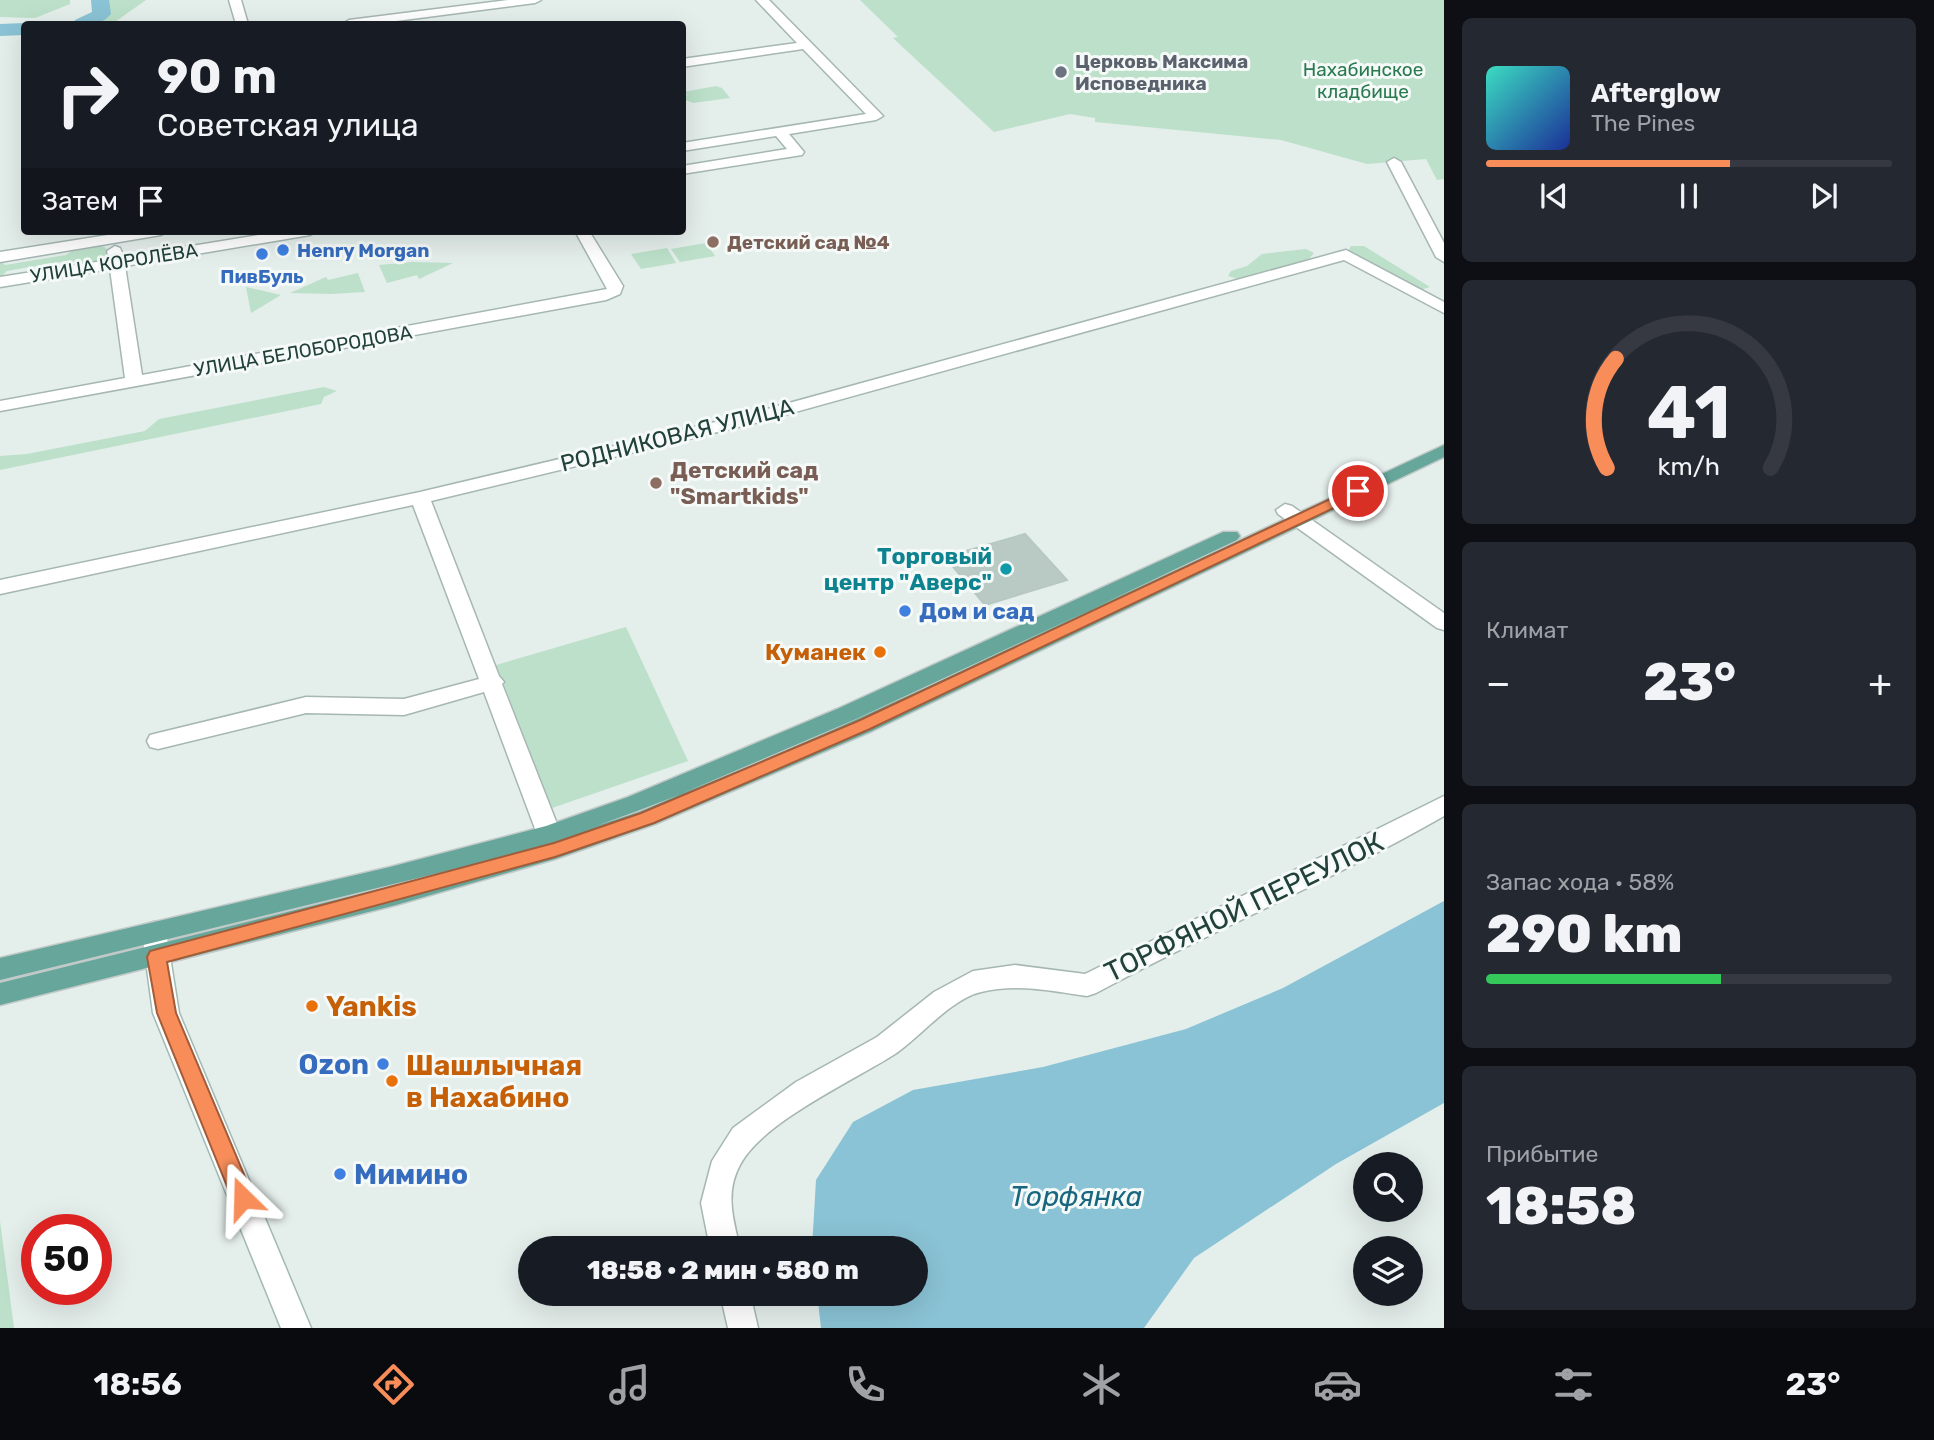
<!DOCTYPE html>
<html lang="ru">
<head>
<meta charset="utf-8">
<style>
  :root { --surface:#171b24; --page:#242831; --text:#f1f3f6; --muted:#9ea1a6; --line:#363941; --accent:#f88d59 }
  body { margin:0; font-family:Rubik,sans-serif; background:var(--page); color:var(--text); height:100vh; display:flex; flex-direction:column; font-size:26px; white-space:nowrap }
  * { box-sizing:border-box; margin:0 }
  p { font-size:23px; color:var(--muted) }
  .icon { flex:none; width:38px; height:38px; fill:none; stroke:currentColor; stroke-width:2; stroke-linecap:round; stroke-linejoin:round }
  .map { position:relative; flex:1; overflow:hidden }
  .sheet { display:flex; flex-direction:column; gap:18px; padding:18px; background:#0d0f14; width:490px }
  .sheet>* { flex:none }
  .guide { position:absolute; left:21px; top:21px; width:665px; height:214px; border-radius:7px; box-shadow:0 7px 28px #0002; background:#171b24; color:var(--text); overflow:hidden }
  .tools { position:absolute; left:1353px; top:1152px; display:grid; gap:14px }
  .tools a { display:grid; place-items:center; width:70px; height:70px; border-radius:50%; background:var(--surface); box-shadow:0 7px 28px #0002; font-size:35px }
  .speed { position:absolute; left:21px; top:1214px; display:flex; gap:14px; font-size:35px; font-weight:700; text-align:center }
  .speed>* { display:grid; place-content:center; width:91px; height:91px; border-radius:50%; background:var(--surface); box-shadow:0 7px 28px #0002; line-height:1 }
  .speed .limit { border:10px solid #d22; background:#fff; color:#111 }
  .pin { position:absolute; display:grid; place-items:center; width:60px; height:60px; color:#fff; margin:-30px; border:4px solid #fff; border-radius:50%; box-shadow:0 2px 7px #0007 }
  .me { position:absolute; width:77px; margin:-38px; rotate:338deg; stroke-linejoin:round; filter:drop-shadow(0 0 5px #0008) }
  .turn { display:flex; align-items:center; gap:24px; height:147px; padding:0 21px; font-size:32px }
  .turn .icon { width:91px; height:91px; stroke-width:2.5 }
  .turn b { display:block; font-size:49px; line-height:60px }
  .then { display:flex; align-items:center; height:66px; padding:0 21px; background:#0003; gap:14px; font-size:26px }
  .big { font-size:52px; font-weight:800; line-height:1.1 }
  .sheet .card { flex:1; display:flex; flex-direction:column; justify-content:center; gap:10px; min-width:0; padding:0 24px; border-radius:10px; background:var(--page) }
  .sheet .dial { align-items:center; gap:0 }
  .dial svg { height:182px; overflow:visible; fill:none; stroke:var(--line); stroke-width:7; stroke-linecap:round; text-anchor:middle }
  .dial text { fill:var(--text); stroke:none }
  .song { display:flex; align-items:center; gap:21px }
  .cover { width:84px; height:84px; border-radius:10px; background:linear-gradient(135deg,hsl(170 70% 55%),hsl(230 70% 35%)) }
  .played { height:7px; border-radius:4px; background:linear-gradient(90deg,var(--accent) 60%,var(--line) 60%) }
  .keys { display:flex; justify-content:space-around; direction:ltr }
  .heat { display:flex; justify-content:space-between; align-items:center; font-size:38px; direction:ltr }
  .charge { height:10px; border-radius:5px; background:linear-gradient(90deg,#34c759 58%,var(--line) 0) }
  .trip { position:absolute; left:518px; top:1236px; width:410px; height:70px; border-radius:35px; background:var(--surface); box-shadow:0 7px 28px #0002; font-weight:800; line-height:70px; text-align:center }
  .dock { display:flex; height:112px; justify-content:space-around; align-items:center; background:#090b0e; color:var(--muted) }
  .dock .icon { width:49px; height:49px }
  .dock .selected { color:var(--accent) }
  .dock b { font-size:32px; color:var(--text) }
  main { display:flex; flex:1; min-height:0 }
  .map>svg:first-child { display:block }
  .green { fill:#bce0c9 }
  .water { fill:#8ac3d5 }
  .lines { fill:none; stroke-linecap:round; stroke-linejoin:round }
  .river { fill:#8ac3d5; fill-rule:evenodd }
  .building { fill:#b9c9c4; stroke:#b6c8c2; stroke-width:2 }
  .minor-casing { stroke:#a6b7b3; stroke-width:3 }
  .secondary-casing { stroke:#a2bab4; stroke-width:3 }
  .primary-casing { stroke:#c1cac8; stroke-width:3 }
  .minor { fill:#fff; fill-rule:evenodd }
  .secondary { fill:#fff; fill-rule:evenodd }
  .primary { fill:#67a69b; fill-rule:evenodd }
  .route { fill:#f88d59; stroke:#a15c3a; stroke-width:2 }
  .worship-dot { fill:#6b7280; stroke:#f5faf8; stroke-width:2.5 }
  .education-dot { fill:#8d6e63; stroke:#f5faf8; stroke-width:2.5 }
  .shop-dot { fill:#3f7fe0; stroke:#f5faf8; stroke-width:2.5 }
  .culture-dot { fill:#0f9aa8; stroke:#f5faf8; stroke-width:2.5 }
  .food-dot { fill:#e8710a; stroke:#f5faf8; stroke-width:2.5 }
  .labels { text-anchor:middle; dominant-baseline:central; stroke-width:6; stroke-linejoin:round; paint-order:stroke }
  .far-worship-label { font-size:19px; font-weight:bold; fill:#5b616d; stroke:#f5faf8; text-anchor:start }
  .far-park-label { font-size:19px; fill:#2a7a50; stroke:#f5faf8 }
  .far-education-label { font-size:19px; font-weight:bold; fill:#785e54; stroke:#f5faf8; text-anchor:start }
  .far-shop-label { font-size:19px; font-weight:bold; fill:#366cbe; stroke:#f5faf8; text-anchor:start }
  .far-street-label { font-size:19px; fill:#22413b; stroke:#f5faf8 }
  .street-label { font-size:23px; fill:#22413b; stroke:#f5faf8 }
  .education-label { font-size:23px; font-weight:bold; fill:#785e54; stroke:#f5faf8; text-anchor:start }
  .culture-label { font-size:23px; font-weight:bold; fill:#0d838f; stroke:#f5faf8; text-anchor:end }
  .shop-label { font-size:23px; font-weight:bold; fill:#366cbe; stroke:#f5faf8; text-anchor:start }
  .food-label { font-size:23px; font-weight:bold; fill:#c56008; stroke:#f5faf8; text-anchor:end }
  .near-street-label { font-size:28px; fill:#22413b; stroke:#f5faf8 }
  .near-food-label { font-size:28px; font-weight:bold; fill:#c56008; stroke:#f5faf8; text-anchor:start }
  .near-shop-label { font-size:28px; font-weight:bold; fill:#366cbe; stroke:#f5faf8; text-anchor:end }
  .near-water-label { font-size:28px; font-style:italic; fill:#196680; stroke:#f5faf8 }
</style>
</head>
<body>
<main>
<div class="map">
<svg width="1444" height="1328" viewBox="0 0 1444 1328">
  <rect width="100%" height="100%" fill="#e4eeeb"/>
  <!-- green -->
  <g class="green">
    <path d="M0 0H70V4L35 18 0 17Z"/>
    <path d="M106 0H146L112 24H75L96 19Z"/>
    <path d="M860 0H1444V179L1437 180 1426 159 1367 164 1281 140 1095 122V118L1070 114 994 132 893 38 898 37Z"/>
    <path d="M716 86 722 88 730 98 693 103 683 99 687 95 683 92Z"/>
    <path d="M706 243 715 256 680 262 671 249Z"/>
    <path d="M97 245 105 247 108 252C98 271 78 260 63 262 44 264 26 268 7 271L0 278V261L5 265 66 255 75 249Z"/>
    <path d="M1351 246H1364L1430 287 1420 290 1348 251Z"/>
    <path d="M667 248 676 263 641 269 631 254Z"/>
    <path d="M1306 249 1314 253 1309 259 1238 279 1228 276 1231 271 1247 266 1262 254Z"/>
    <path d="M412 262 453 263 419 279 417 275 387 283 379 265Z"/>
    <path d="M358 273 365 292 331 294 290 293 326 277 328 280Z"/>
    <path d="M246 287 281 295 251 313Z"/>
    <path d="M324 387 337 391 324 397 321 404 0 470V456L27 454 145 431 159 419Z"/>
    <path d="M626 627 688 761 552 808 496 665Z"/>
    <path d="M0 1221 14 1328H0Z"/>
  </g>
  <!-- water -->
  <path class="water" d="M1444 901V1103L1336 1164 1194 1258 1144 1328H821L817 1293H915V1248H812L816 1180 853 1122 913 1090 1043 1067 1186 1029 1283 988Z"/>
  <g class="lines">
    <!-- river -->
    <g class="river">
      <path d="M91 0H109L111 14C101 26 88 24 73 24L75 20 92 12Z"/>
      <path d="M24 23 29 24H24V35L0 36V24Z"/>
    </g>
  </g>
  <!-- building -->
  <path class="building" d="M1025 534 1067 580 985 605 945 557Z"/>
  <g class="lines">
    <defs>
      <g id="minor">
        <path d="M229 0H241L248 24H236Z"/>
        <path d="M508 0H541L535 3 373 24H343L349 20Z"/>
        <path d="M756 0H769L883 116 876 120 789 134 804 152 802 155 682 174V166L787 149 776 136 682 151V143L866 114 803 49 682 67V59L797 43Z"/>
        <path d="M1394 158 1401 162 1444 243V262L1436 257 1387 162Z"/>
        <path d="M133 231H168L161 235 0 262V252Z"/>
        <path d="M283 231H317L310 235 125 266 142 375 607 289 575 231H589L623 286 620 294 606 300 0 411V401L125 378 110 269 0 287V277L109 260 107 251 115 246 120 248 124 257Z"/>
        <path d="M1346 250 1444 302V313L1344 260 759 422 431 501 499 676 504 682 502 684 561 834 557 840 549 843 541 840 537 834 484 692 404 715 306 713 158 749 150 747 147 741 150 735 158 733 306 697 404 699 479 679 413 505 0 594V580L420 492 749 414Z"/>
        <path d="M1285 504 1292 506 1444 613V630L1437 628 1278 514 1276 510Z"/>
        <path d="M1444 796V816C1331 881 1211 931 1096 993L1087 996C1052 991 1016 983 981 992 951 999 920 1037 895 1054 853 1081 762 1122 740 1165 725 1192 733 1219 740 1248H710L701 1203 712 1161 733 1128 796 1082 877 1037 934 992 973 971 1015 965 1085 974Z"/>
        <path d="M720 1293H750L758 1328H728Z"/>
      </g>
      <path id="secondary" d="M154 922 163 925 166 932 179 1013 311 1328H281L153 1013 142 932 145 925Z"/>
      <path id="primary" d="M1444 445V457L872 731 655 824 555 859 396 905 0 1005V983L396 885 455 869 0 980V958L390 867 546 826 628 797 837 709 1223 532H1237L1240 536 1237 540C1026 639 816 747 596 826L639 812 856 719Z"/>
    </defs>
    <!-- minor casing -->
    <use href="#minor" class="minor-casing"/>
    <!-- secondary casing -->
    <use href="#secondary" class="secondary-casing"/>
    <!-- primary casing -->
    <use href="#primary" class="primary-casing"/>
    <!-- minor -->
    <use href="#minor" class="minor"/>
    <!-- secondary -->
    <use href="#secondary" class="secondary"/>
    <!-- primary -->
    <use href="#primary" class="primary"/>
  </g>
  <!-- route -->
  <path class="route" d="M1358 486 1365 491 1363 494 870 729 654 823 555 857 167 962 176 1013 254 1198 251 1206 243 1209 235 1206 157 1013 147 957 150 951 554 843 641 813 858 721Z"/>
  <!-- markers -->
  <circle class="worship-dot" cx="1061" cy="72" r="7"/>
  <g class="education-dot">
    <circle cx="713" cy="242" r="7"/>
    <circle cx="656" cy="483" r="7"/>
  </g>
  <g class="shop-dot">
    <circle cx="283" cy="250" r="7"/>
    <circle cx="262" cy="254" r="7"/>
    <circle cx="905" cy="611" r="7"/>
    <circle cx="383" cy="1064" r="7"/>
    <circle cx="340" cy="1174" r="7"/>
  </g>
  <circle class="culture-dot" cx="1006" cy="569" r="7"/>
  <g class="food-dot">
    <circle cx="880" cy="652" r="7"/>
    <circle cx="312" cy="1006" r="7"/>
    <circle cx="392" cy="1081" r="7"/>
  </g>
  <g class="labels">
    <!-- far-worship labels -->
    <g class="far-worship-label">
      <text x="1075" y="61">Церковь Максима<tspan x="1075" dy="22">Исповедника</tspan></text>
    </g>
    <!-- far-park labels -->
    <g class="far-park-label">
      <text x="1363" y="69">Нахабинское<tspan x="1363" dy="22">кладбище</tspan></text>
    </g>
    <!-- far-education labels -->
    <g class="far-education-label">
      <text x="727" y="242">Детский сад №4</text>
    </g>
    <!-- far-shop labels -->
    <g class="far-shop-label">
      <text x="297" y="250">Henry Morgan</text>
      <text x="262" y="276" text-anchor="middle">ПивБуль</text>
    </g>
    <!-- far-street labels -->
    <g class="far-street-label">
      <text transform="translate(114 263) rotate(-9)">УЛИЦА КОРОЛЁВА</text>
      <text transform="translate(303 351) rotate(-10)">УЛИЦА БЕЛОБОРОДОВА</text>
    </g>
    <!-- street labels -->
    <g class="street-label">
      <text transform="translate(677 435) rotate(-14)">РОДНИКОВАЯ УЛИЦА</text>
    </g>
    <!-- education labels -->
    <g class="education-label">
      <text x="670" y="470">Детский сад<tspan x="670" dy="26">"Smartkids"</tspan></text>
    </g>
    <!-- culture labels -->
    <g class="culture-label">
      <text x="992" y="556">Торговый<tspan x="992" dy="26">центр "Аверс"</tspan></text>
    </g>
    <!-- shop labels -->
    <g class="shop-label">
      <text x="919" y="611">Дом и сад</text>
    </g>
    <!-- food labels -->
    <g class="food-label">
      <text x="866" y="652">Куманек</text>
    </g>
    <!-- near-street labels -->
    <g class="near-street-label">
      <text transform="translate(1244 907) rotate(-26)">ТОРФЯНОЙ ПЕРЕУЛОК</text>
    </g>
    <!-- near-food labels -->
    <g class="near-food-label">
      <text x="326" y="1006">Yankis</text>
      <text x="406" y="1065">Шашлычная<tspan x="406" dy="32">в Нахабино</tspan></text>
    </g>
    <!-- near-shop labels -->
    <g class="near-shop-label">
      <text x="369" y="1064">Ozon</text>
      <text x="354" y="1174" text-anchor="start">Мимино</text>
    </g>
    <!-- near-water labels -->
    <g class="near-water-label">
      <text x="1076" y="1196">Торфянка</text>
    </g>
  </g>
</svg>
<div class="tools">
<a><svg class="icon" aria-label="search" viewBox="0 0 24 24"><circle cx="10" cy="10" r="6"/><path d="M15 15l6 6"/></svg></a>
<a><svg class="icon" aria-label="layers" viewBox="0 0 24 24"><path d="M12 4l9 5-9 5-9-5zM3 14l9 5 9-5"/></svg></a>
</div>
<div class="speed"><div class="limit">50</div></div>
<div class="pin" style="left:1358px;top:491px;background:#d93025"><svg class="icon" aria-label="arrive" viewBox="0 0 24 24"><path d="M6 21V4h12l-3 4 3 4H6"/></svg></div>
<svg class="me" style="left:243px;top:1198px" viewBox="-20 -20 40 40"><path d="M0-17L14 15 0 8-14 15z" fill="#f88d59" stroke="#fff" stroke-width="4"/></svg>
<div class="trip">18:58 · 2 мин · 580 m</div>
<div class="guide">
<div class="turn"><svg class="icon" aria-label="right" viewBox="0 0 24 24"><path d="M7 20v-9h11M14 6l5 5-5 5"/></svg><div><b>90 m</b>Советская улица</div></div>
<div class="then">Затем<svg class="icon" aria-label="arrive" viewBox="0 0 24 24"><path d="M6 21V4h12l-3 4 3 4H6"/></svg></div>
</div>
</div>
<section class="sheet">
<div class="card">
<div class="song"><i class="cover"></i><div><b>Afterglow</b><p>The Pines</p></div></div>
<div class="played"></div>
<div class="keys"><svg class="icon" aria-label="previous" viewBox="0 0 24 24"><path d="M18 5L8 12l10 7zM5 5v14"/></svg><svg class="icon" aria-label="pause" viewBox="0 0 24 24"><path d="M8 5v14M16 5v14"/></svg><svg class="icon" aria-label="next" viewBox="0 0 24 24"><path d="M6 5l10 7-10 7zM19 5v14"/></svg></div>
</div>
<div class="card dial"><svg viewBox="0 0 100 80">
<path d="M14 69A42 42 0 1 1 86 69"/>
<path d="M14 69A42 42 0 0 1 18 21" stroke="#f88d59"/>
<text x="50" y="56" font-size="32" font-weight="700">41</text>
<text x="50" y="72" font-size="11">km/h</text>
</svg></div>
<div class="card"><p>Климат</p>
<div class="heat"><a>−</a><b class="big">23°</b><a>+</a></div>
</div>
<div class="card"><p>Запас хода · 58%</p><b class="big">290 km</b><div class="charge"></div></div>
<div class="card"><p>Прибытие</p><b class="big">18:58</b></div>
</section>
</main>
<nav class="dock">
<b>18:56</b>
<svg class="icon selected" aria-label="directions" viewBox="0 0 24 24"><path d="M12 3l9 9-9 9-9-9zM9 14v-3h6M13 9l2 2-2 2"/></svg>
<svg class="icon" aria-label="music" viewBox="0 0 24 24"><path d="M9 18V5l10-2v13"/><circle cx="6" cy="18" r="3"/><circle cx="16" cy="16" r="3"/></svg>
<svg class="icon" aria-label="phone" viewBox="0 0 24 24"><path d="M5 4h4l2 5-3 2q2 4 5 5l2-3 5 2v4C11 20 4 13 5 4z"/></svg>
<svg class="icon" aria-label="climate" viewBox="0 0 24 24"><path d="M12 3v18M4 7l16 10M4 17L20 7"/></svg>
<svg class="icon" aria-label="car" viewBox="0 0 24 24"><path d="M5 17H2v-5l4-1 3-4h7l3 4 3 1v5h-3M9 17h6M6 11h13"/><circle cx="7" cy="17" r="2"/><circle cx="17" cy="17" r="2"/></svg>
<svg class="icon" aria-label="filters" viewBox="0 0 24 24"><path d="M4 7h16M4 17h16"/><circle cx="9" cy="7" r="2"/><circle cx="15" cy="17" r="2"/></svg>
<b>23°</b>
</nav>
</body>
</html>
